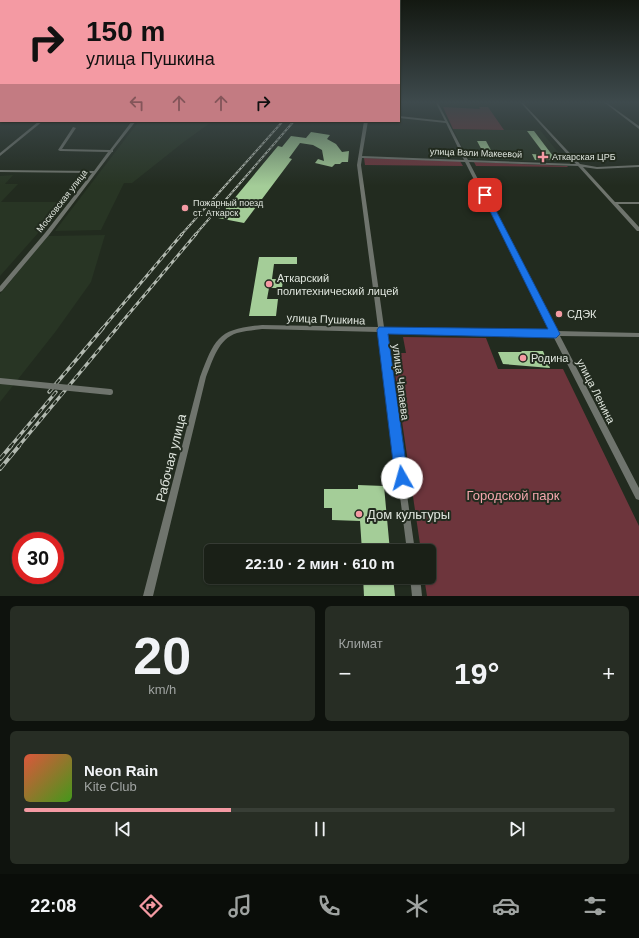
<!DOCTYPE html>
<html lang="ru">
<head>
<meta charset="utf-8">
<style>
  :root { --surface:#1a2017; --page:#272d24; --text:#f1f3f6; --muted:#9fa3a1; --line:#383e36; --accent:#f49aa3 }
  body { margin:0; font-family:Helvetica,sans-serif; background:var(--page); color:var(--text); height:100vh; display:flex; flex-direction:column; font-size:15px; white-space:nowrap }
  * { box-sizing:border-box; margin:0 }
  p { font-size:13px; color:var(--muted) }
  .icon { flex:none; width:22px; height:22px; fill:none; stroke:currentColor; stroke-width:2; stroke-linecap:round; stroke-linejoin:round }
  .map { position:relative; height:596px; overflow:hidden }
  .panel { display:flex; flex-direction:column; gap:10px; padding:10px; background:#0e120d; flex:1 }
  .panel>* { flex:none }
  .top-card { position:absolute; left:0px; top:0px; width:400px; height:122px; box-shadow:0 1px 3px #0004,0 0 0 1px var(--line); background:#f49aa3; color:#111; overflow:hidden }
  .speed { position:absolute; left:12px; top:532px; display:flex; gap:8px; font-size:20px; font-weight:700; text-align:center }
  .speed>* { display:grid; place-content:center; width:52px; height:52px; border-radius:50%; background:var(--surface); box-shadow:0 1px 3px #0004,0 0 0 1px var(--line); line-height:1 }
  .speed .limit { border:6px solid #d22; background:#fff; color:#111 }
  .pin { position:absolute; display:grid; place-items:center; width:34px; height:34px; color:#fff; margin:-17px; border-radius:8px; box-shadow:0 2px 6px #0006 }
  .me { position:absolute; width:44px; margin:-22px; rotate:353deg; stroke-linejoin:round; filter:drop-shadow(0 0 3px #0008) }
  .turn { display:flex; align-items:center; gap:14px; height:84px; padding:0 20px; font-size:18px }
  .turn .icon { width:52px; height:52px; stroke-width:2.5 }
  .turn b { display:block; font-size:28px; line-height:34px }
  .lanes { display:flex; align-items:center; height:38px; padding:0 20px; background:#0003; justify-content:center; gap:20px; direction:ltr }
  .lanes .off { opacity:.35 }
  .big { font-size:30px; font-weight:700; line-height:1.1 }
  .panel .tile { flex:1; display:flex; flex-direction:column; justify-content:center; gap:6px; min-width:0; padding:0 14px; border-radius:6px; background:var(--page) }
  .panel .dial { align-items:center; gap:0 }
  .dial b { font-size:52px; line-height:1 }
  .song { display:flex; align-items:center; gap:12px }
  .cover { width:48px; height:48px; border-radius:6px; background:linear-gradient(135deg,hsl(10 70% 55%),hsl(100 70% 35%)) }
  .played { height:4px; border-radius:2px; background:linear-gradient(90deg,var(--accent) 35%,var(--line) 35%) }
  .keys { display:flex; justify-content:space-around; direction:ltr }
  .heat { display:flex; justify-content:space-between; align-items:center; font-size:22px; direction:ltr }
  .panel .tiles { flex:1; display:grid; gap:10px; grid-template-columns:1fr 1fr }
  .tile:last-child { grid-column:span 2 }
  .trip { position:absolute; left:204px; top:544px; width:232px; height:40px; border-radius:6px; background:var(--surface); box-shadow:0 1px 3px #0004,0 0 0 1px var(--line); font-weight:700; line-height:40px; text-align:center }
  .tab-bar { display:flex; height:64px; justify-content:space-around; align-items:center; background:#0a0d09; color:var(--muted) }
  .tab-bar .icon { width:28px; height:28px }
  .tab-bar .selected { color:var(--accent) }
  .tab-bar b { font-size:18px; color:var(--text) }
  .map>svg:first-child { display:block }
  .built { fill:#283524 }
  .green { fill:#6d353c }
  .building { fill:#a4cd98 }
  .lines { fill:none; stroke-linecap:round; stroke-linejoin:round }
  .minor { fill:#6f746d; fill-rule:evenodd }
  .rail-far3-casing { stroke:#b1b8af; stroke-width:2 }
  .rail-far2-casing { stroke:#b1b8af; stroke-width:3 }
  .rail-far1-casing { stroke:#b1b8af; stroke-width:3.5 }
  .rail-casing { stroke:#b1b8af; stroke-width:4 }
  .rail-far3 { stroke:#222b1f; stroke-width:1; stroke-dasharray:2.5; stroke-linecap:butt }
  .rail-far2 { stroke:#222b1f; stroke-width:1.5; stroke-dasharray:4.5; stroke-linecap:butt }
  .rail-far1 { stroke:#222b1f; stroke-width:2; stroke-dasharray:5.5; stroke-linecap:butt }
  .rail { stroke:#222b1f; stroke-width:2.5; stroke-dasharray:7; stroke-linecap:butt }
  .minor-bridge { stroke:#6f746d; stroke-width:6 }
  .route { fill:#1a73e8; stroke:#114b97 }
  .poi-dot { fill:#f49aa3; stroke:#222b1f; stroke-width:1.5 }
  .labels { text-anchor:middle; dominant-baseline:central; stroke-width:4; stroke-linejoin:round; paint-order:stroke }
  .far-street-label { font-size:9px; fill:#dfe5dd; stroke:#222b1f }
  .far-poi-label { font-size:9px; fill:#dfe5dd; stroke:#222b1f; text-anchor:start }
  .poi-label { font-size:11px; fill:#dfe5dd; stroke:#222b1f; text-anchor:start }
  .street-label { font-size:11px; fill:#dfe5dd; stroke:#222b1f }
  .near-street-label { font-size:13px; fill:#dfe5dd; stroke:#222b1f }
  .near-park-label { font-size:13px; fill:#f5a7ae; stroke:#222b1f }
  .near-poi-label { font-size:13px; fill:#dfe5dd; stroke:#222b1f; text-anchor:start }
</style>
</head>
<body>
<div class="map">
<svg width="639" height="596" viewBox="0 0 639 596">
  <rect width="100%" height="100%" fill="#222b1f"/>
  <!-- built -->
  <g class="built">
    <path d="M139 121H213L185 141 132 183H124L101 230 55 231Z"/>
    <path d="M453 129 540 130 566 162 468 159Z"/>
    <path d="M13 175 5 184H18L1 202H58L39 232 0 276V176Z"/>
    <path d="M105 235 91 282 56 331 0 402V294L48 236Z"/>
  </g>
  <!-- green -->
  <g class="green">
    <path d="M443 107 480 109 479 107H488L504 130 453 129Z"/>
    <path d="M364 158 460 161 463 166 365 165Z"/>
    <path d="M474 162 567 166 568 167 476 166Z"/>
    <path d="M403 337 486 338 498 369H563L639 526V596H427L424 577H429V551H421L392 353H406Z"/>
  </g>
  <!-- building -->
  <g class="building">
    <path d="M527 131H534L556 160H535L532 154 545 155Z"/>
    <path d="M311 132 330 135 327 139 336 144 342 152 349 151 348 162H342L340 164H335L332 167 315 163 318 159 324 161 322 150 313 145 300 143 289 158 292 159 244 223 218 218 278 146 282 147 291 136 306 138Z"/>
    <path d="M477 141H486L493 154H484Z"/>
    <path d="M259 257H297V264H274L272 279H283L282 288H269L267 299H278L276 316H249Z"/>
    <path d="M521 351H543L550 368 503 364 498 352H522Z"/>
    <path d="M358 485 384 486 390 551H362L360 521 332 520V508H324V489H358Z"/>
    <path d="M363 577H393L395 596H364Z"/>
  </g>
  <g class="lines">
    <!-- minor -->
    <g class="minor">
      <path d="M436 103H438L468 160 576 164 521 103H523L580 164 597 167 639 165V167L597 169 583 167 615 202H639V204H618L639 227V231H637L578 166 469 162 557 331 639 333V337L560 336 639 488V500L636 499 553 336 384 332 415 551H407L379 332 262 329C254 330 245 331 237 333 218 339 213 360 206 377L153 596H143L200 377C215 338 218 329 262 325L378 327 357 165 364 121H368L362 156 464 160 446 123 399 118V116L445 121ZM362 158 465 162 551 331 384 327 361 165Z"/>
      <path d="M605 103H607L639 126V129Z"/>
      <path d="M39 121H43L0 156V153Z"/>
      <path d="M132 121H136L113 150V152H112L49 235 2 291 0 292V286L45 233 92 173 0 172V170L94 171 108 152 60 151 58 150 73 127 76 128 62 149 110 150Z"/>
      <path d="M410 577H420L422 596H412Z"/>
    </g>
    <defs>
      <g id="rail-far3">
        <path d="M181 235 283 121"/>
        <path d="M195 235 294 121"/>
      </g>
      <g id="rail-far2">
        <path d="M102 329 182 234"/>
        <path d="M116 329 196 234"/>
      </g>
      <g id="rail-far1">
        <path d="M49 392 103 328"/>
        <path d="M10 447 56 392"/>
        <path d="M18 447 117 328"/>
      </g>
      <g id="rail">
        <path d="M0 459 11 446"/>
        <path d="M0 469 19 446"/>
      </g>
    </defs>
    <!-- rail-far3 casing -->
    <use href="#rail-far3" class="rail-far3-casing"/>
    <!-- rail-far2 casing -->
    <use href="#rail-far2" class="rail-far2-casing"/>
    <!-- rail-far1 casing -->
    <use href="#rail-far1" class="rail-far1-casing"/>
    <!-- rail casing -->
    <use href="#rail" class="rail-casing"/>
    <!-- rail-far3 -->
    <use href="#rail-far3" class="rail-far3"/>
    <!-- rail-far2 -->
    <use href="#rail-far2" class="rail-far2"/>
    <!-- rail-far1 -->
    <use href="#rail-far1" class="rail-far1"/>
    <!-- rail -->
    <use href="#rail" class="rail"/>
    <!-- minor-bridge -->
    <path class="minor-bridge" d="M0 381 110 392"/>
  </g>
  <!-- sky -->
  <linearGradient id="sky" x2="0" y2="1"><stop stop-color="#131811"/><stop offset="0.55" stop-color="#3e4a4d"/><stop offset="1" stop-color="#3e4a4d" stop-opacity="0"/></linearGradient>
  <rect width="639" height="186" fill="url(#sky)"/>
  <!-- route -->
  <path class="route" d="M485 193 488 195 560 334 556 338 388 334 408 478 406 482 402 484 397 482 395 478 377 330 379 327 548 329 482 195Z"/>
  <!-- markers -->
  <g class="poi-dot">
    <path d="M541 151h4v4h4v4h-4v4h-4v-4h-4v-4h4z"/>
    <circle cx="185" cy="208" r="4"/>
    <circle cx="269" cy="284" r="4"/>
    <circle cx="559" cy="314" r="4"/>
    <circle cx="523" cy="358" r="4"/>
    <circle cx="359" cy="514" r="4"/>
  </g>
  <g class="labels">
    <!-- far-street labels -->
    <g class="far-street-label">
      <text transform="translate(476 153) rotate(2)">улица Вали Макеевой</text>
      <text transform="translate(62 201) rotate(-52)">Московская улица</text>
    </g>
    <!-- far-poi labels -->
    <g class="far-poi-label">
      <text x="552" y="157">Аткарская ЦРБ</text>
      <text x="193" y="203">Пожарный поезд<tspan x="193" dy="10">ст. Аткарск</tspan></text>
    </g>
    <!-- poi labels -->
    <g class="poi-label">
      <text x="277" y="278">Аткарский<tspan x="277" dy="13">политехнический лицей</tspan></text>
      <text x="567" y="314">СДЭК</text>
      <text x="531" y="358">Родина</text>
    </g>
    <!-- street labels -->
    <g class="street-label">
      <text transform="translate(326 319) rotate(2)">улица Пушкина</text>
      <text transform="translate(401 382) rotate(83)">улица Чапаева</text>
      <text transform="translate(596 391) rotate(63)">улица Ленина</text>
    </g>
    <!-- near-street labels -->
    <g class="near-street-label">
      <text transform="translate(171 458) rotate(-76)">Рабочая улица</text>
    </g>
    <!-- near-park labels -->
    <g class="near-park-label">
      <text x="513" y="495">Городской парк</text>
    </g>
    <!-- near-poi labels -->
    <g class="near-poi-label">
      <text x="367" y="514">Дом культуры</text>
    </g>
  </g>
</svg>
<div class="speed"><div class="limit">30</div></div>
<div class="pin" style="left:485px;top:195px;background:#d93025"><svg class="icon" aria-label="arrive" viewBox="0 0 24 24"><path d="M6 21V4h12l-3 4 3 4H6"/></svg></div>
<svg class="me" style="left:402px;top:478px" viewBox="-20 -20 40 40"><circle r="19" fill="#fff"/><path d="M0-13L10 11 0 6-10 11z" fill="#1a73e8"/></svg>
<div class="trip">22:10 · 2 мин · 610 m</div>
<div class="top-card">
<div class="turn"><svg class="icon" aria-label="right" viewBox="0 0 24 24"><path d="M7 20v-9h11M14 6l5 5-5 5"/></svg><div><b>150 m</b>улица Пушкина</div></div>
<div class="lanes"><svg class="icon off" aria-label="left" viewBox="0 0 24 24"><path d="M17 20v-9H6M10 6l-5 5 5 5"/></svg><svg class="icon off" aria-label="ahead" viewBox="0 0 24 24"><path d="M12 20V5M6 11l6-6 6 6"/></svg><svg class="icon off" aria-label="ahead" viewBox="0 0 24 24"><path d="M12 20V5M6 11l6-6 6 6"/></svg><svg class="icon" aria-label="right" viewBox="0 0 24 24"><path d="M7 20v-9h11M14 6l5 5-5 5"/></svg></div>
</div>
</div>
<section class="panel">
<div class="tiles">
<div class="tile dial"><b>20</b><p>km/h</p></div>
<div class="tile"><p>Климат</p>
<div class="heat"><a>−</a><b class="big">19°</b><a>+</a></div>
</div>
<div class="tile">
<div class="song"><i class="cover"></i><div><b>Neon Rain</b><p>Kite Club</p></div></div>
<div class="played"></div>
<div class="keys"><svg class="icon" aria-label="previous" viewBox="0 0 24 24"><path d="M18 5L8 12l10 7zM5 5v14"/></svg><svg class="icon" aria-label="pause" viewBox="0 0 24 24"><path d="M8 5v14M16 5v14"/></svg><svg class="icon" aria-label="next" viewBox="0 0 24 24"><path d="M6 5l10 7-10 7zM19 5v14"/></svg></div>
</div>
</div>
</section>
<nav class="tab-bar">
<b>22:08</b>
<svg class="icon selected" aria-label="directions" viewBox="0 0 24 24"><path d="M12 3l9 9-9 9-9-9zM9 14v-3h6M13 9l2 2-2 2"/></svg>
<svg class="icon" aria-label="music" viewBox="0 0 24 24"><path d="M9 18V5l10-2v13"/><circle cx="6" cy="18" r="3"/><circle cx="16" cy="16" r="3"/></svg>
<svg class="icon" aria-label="phone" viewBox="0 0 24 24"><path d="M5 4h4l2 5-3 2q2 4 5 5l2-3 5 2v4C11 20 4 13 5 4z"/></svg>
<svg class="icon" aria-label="climate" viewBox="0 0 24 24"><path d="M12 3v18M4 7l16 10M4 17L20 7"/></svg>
<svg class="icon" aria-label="car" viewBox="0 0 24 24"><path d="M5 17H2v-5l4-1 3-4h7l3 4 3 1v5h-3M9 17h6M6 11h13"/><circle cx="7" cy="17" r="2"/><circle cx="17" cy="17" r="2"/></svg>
<svg class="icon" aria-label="filters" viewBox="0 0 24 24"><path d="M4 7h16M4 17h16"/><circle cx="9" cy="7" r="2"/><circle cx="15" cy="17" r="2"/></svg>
</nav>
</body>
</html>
